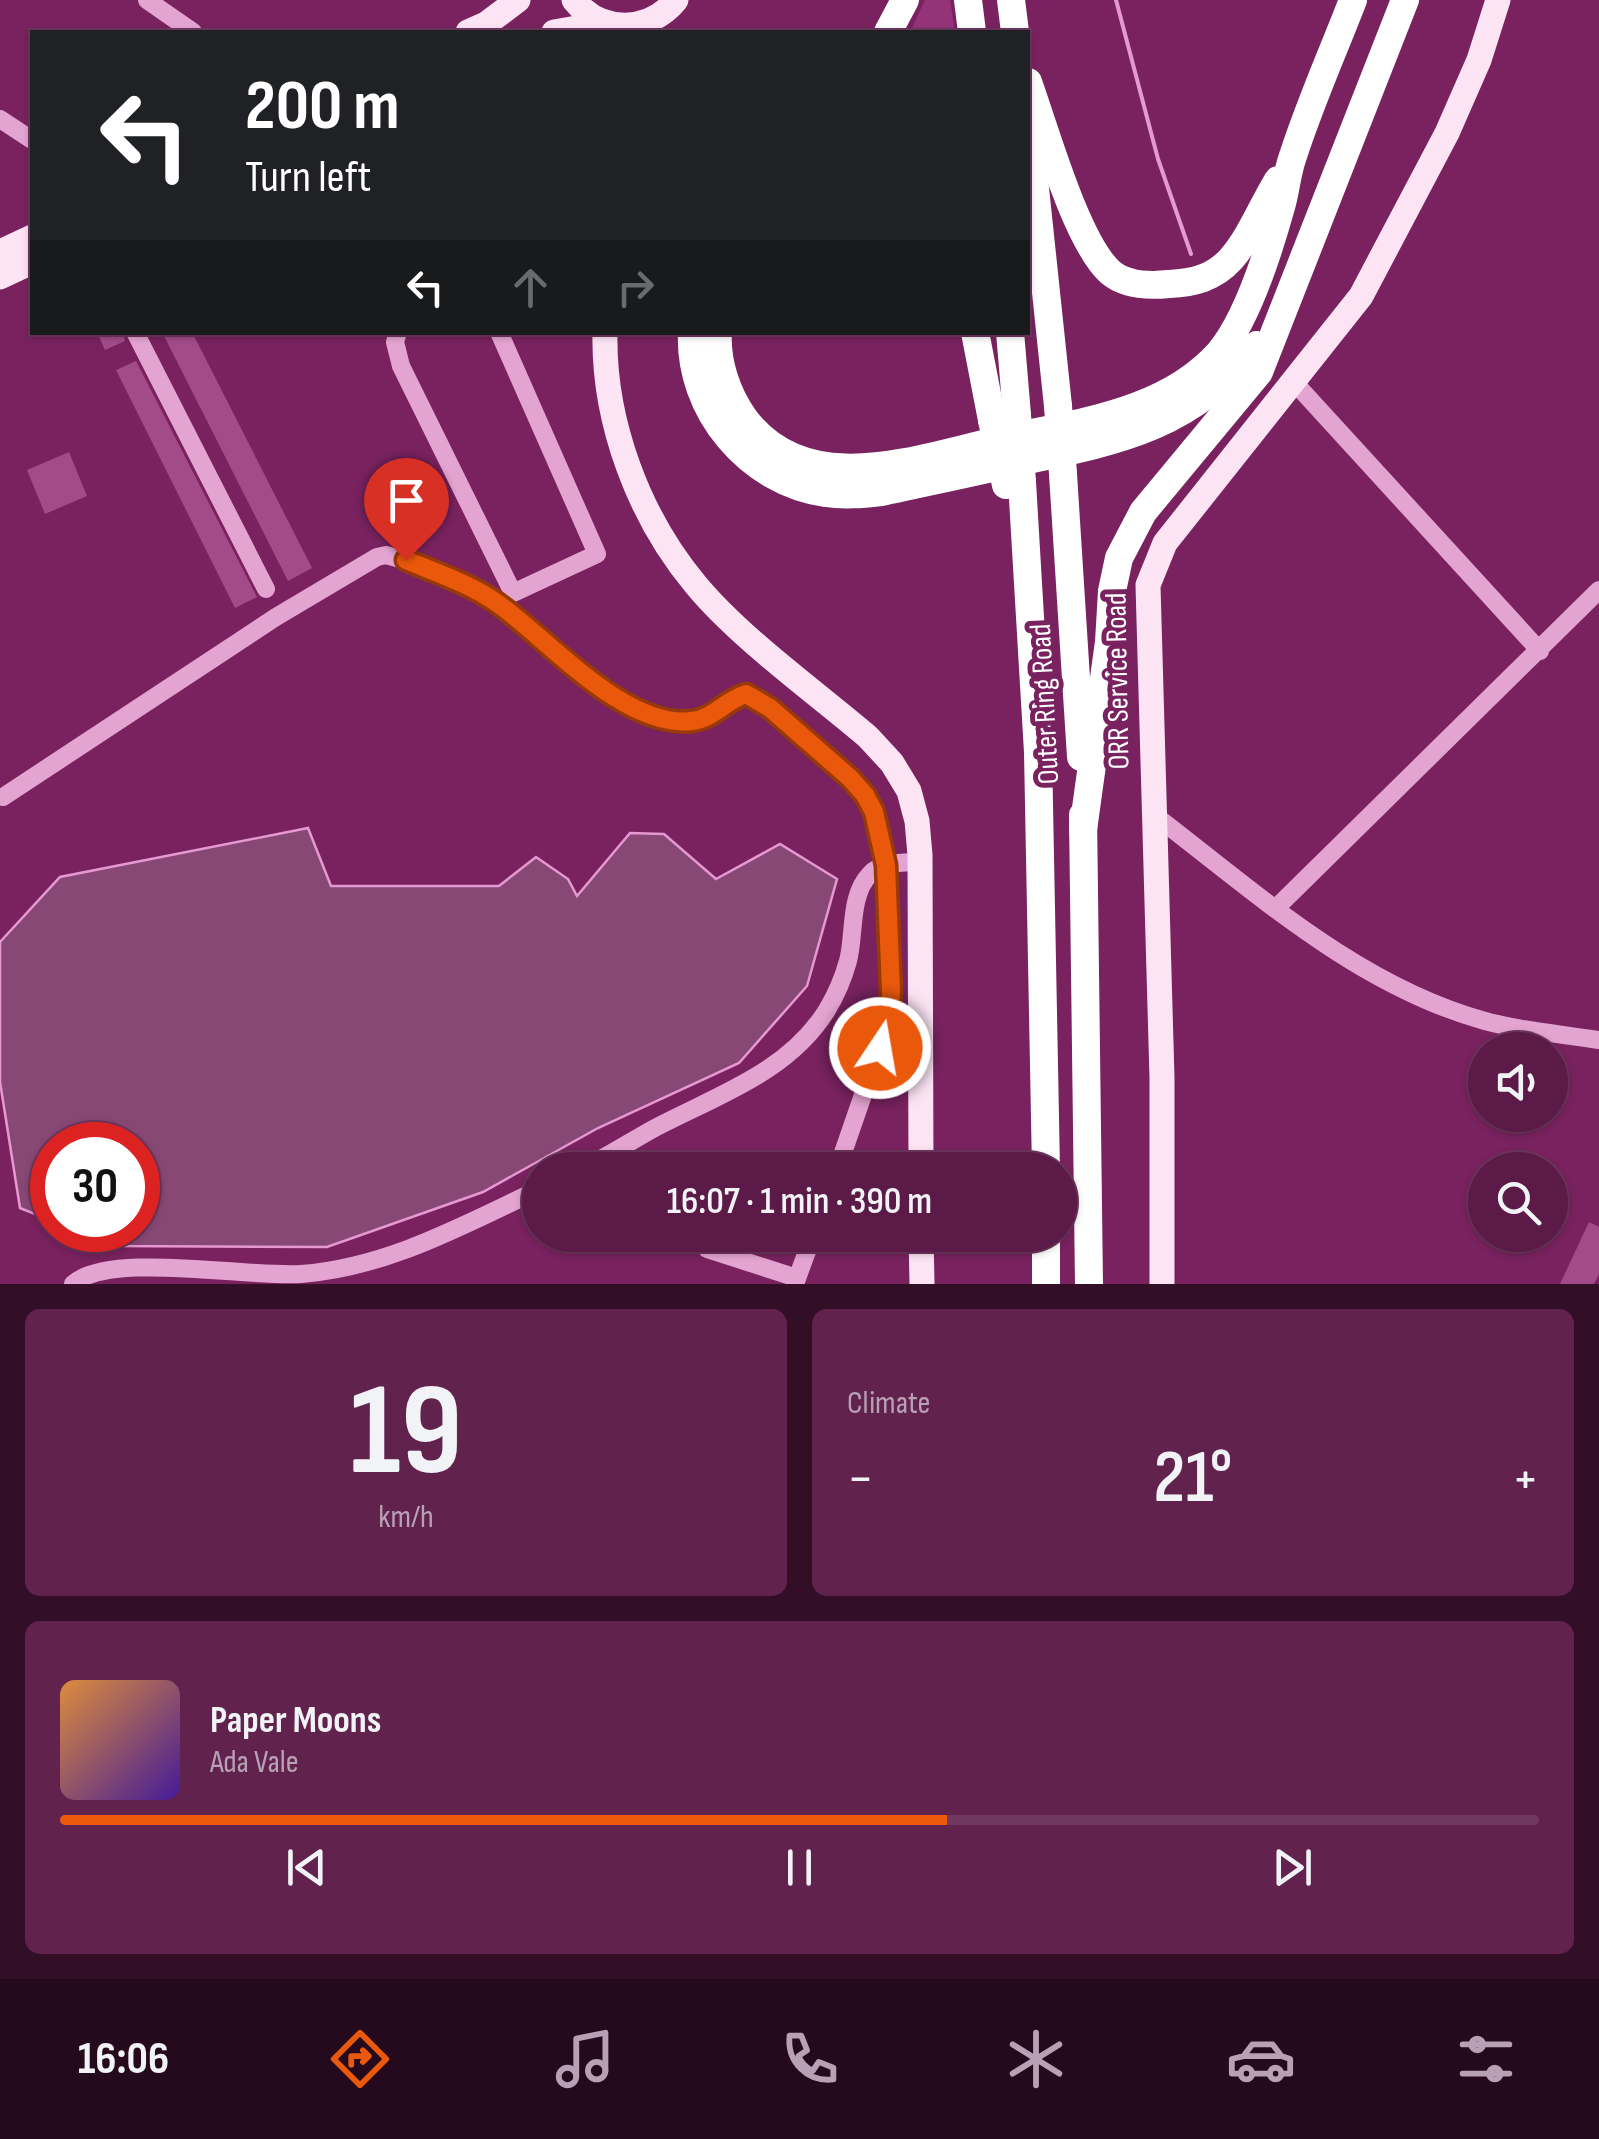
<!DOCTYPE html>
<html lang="en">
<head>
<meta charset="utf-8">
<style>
  :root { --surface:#5b1a47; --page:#61234e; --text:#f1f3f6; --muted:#b8a1b4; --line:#703860; --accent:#ea580c }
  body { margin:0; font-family:"Sofia Sans Condensed",sans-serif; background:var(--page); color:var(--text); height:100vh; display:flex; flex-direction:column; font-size:38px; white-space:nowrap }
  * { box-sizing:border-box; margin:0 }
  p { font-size:32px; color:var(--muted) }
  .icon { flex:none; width:55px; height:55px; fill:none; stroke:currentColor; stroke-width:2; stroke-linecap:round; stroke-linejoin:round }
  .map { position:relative; height:1284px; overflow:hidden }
  .panel { display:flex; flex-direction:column; gap:25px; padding:25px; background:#320e27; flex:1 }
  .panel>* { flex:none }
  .banner { position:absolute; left:30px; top:30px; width:1000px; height:305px; border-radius:0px; box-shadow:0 2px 8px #0004,0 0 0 2px var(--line); background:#202124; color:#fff; overflow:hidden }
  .tools { position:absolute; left:1468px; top:1032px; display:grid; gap:20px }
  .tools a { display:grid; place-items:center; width:100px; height:100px; border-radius:50%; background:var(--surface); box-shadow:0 2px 8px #0004,0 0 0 2px var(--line); font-size:50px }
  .speed { position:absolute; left:30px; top:1122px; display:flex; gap:20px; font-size:50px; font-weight:700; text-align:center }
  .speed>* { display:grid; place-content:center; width:130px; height:130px; border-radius:50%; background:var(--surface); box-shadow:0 2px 8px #0004,0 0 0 2px var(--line); line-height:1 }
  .speed .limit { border:15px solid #d22; background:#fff; color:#111 }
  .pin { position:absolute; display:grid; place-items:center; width:85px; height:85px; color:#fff; margin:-102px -42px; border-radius:50% 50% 50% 0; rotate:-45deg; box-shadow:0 0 10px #0007 }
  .pin .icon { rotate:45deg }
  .me { position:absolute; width:110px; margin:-55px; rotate:12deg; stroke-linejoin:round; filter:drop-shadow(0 0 8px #0008) }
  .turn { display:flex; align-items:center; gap:35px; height:210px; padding:0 50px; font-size:45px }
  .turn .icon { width:130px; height:130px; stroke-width:2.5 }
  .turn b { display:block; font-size:70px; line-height:85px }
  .lanes { display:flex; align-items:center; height:95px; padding:0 50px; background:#0003; justify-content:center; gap:50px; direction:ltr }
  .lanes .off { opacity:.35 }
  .big { font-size:75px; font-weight:600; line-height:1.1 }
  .panel .widget { flex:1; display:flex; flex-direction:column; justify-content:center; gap:15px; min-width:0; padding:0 35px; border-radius:15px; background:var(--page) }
  .panel .dial { align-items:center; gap:0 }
  .dial b { font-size:130px; line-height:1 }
  .song { display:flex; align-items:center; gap:30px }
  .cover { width:120px; height:120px; border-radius:15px; background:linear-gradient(135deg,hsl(30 70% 55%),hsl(260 70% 35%)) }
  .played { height:10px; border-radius:5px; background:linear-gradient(90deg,var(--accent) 60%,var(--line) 60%) }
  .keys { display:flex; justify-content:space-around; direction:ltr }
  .heat { display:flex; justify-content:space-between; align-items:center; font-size:55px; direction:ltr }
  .panel .tiles { flex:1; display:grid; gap:25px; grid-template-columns:1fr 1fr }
  .widget:last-child { grid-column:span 2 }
  .trip { position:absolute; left:522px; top:1152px; width:555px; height:100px; border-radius:50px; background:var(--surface); box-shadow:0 2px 8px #0004,0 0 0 2px var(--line); font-weight:600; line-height:100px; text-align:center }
  .dock { display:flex; height:160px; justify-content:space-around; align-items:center; background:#240a1c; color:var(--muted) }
  .dock .icon { width:70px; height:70px }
  .dock .current { color:var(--accent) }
  .dock b { font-size:45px; color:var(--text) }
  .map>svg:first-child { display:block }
  .green { fill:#953379 }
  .water { fill:#884875; stroke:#e598d1; stroke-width:2.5 }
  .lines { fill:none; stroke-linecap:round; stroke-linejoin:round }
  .stream { stroke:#e598d1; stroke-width:4 }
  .building { fill:#a34b89 }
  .minor { stroke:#e4a4d2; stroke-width:18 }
  .major { stroke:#fce4f4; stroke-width:25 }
  .highway { stroke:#fff; stroke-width:28 }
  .highway-bridge { stroke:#fff; stroke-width:28 }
  .route-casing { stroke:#983908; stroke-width:25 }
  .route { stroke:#ea580c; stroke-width:18 }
  .labels { text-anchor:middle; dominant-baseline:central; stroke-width:10; stroke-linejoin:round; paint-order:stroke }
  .street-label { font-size:30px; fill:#fff; stroke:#79225f }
</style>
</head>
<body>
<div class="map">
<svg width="1599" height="1284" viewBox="0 0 1599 1284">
  <rect width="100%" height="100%" fill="#79225f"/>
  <!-- green -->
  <path class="green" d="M925 0H950L955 32H910Z"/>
  <!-- water -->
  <path class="water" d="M308 828 331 886H499L536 857 568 879 577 896 630 833 664 834 716 879 780 844 837 879 807 986 739 1063 598 1128 483 1192 327 1247 112 1246 74 1230H138V1145H52V1221L20 1208 0 1082V942L60 877Z"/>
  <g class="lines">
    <!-- stream -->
    <path class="stream" d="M1116 0 1158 159 1191 254"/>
  </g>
  <!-- building -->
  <g class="building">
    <path d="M97 332H123L125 341 105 350Z"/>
    <path d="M162 332H192L312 568 288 581Z"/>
    <path d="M136 361 257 597 235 608 116 370Z"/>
    <path d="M69 452 87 496 45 514 27 470Z"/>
    <path d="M1589 1222 1599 1227V1274L1594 1284H1560Z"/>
  </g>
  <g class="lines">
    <!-- minor -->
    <g class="minor">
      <path d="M147 0 193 32"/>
      <path d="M0 119 32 140"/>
      <path d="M135 332 266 589"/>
      <path d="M398 332 395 342 401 366 513 593 597 554 499 332"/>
      <path d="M1294 382 1540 651"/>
      <path d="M3 797 276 617 377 557 386 555C424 565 467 581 498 604 548 639 625 729 692 721 713 719 727 700 746 693L770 708 850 778 865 795 881 830 886 865 890 1017 837 1170"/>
      <path d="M1153 814C1255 892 1358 986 1485 1021 1521 1031 1561 1034 1599 1040"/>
      <path d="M1276 908 1599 590"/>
      <path d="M580 1170C605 1158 628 1143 653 1129 715 1096 788 1073 827 1010 836 995 843 979 848 961 855 935 849 895 870 874 881 861 905 863 921 862"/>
      <path d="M707 1249 797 1278"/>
      <path d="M73 1284C109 1251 250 1278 301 1274 389 1267 463 1225 540 1189"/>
      <path d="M795 1284 813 1235"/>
    </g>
    <!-- major -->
    <g class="major">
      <path d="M574 0C601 34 649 33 676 0"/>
      <path d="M468 32 486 24 518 0"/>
      <path d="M554 32 605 23"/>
      <path d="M0 252 32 237"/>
      <path d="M0 277 32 262"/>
      <path d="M605 332C603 422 639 517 696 585 740 638 814 691 868 737L892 763 909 791 917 821 920 855 921 1170"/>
      <path d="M921 1235 922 1284"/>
      <path d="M1162 1284V1078L1148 585 1165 543 1361 296 1447 133 1479 60 1498 0"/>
    </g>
    <!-- highway -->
    <g class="highway">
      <path d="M968 0 972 32"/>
      <path d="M1011 0 1015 32"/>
      <path d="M888 32 905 0"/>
      <path d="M1028 82C1045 129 1076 241 1110 272 1125 285 1150 286 1169 284 1193 283 1214 278 1231 259 1251 236 1262 206 1278 180"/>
      <path d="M1028 122 1058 406"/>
      <path d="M692 332C688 410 750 483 826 493 844 496 863 494 881 492 928 482 976 472 1023 461 1119 441 1193 427 1257 345"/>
      <path d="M718 332C716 362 727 394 744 418 807 503 920 457 1005 439 1078 422 1165 413 1219 353 1248 319 1269 250 1281 207 1286 190 1287 172 1293 156 1310 103 1333 52 1353 0"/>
      <path d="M975 332 992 420"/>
      <path d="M1010 332 1017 415"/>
      <path d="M1063 474 1081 757"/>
      <path d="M1022 482 1038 752 1046 1170"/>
      <path d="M1083 815 1089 1284"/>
      <path d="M1083 830 1109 642 1112 591 1119 558 1143 512 1259 372 1405 0"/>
      <path d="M1046 1235V1284"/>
    </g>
    <!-- highway-bridge -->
    <g class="highway-bridge">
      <path d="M1058 406 1063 474"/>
      <path d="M1017 415 1022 482"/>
      <path d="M992 420 1006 485"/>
    </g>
  </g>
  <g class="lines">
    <defs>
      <path id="route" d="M406 560C437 573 470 584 497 603 547 638 624 729 692 721 713 719 726 700 746 694L770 708 850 778 865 795 874 812 886 865 891 991 890 1017 880 1048"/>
    </defs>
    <!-- route casing -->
    <use href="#route" class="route-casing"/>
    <!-- route -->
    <use href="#route" class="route"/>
  </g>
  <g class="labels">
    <!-- street labels -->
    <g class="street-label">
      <text transform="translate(1118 681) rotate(-91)">ORR Service Road</text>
      <text transform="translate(1045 704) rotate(-93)">Outer Ring Road</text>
    </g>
  </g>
</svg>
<div class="tools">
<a><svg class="icon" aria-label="sound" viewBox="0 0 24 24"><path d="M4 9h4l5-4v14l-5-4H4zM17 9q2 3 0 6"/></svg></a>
<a><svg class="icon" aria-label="search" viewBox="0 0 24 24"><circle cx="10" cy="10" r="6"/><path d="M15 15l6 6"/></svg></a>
</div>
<div class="speed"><div class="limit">30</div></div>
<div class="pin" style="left:406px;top:560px;background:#d93025"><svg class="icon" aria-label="arrive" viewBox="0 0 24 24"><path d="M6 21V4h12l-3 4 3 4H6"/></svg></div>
<svg class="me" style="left:880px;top:1048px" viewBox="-20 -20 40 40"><circle r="17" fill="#ea580c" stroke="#fff" stroke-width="3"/><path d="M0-11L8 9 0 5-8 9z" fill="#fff"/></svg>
<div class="trip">16:07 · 1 min · 390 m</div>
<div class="banner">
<div class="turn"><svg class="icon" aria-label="left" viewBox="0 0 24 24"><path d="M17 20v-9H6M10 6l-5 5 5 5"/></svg><div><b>200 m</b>Turn left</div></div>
<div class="lanes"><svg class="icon" aria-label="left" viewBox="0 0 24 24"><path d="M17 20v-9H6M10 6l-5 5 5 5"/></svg><svg class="icon off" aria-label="ahead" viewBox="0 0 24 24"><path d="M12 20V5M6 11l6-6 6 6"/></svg><svg class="icon off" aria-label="right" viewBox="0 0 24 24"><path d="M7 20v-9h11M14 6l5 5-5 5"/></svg></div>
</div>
</div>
<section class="panel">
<div class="tiles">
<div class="widget dial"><b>19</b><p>km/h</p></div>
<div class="widget"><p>Climate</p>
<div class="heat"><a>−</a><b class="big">21°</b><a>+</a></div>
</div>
<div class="widget">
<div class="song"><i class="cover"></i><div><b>Paper Moons</b><p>Ada Vale</p></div></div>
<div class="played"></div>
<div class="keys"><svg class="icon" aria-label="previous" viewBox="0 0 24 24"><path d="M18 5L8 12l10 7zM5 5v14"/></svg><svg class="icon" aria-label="pause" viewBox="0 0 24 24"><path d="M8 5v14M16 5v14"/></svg><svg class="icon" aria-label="next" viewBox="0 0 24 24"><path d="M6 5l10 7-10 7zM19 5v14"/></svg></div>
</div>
</div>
</section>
<nav class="dock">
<b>16:06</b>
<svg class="icon current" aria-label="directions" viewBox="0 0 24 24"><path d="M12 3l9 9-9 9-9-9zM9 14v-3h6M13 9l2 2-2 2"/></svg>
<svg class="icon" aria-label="music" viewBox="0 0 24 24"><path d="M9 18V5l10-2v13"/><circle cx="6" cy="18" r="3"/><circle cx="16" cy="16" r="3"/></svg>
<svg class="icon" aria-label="phone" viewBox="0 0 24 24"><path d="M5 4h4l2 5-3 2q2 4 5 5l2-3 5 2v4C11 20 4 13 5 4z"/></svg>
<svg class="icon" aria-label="climate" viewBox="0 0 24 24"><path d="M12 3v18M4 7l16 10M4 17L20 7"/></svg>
<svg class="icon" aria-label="car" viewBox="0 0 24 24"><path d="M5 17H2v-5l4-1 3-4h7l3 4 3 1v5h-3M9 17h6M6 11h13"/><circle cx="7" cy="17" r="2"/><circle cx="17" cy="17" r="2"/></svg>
<svg class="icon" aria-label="filters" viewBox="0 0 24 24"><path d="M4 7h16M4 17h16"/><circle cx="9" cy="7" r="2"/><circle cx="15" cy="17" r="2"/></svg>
</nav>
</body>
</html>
